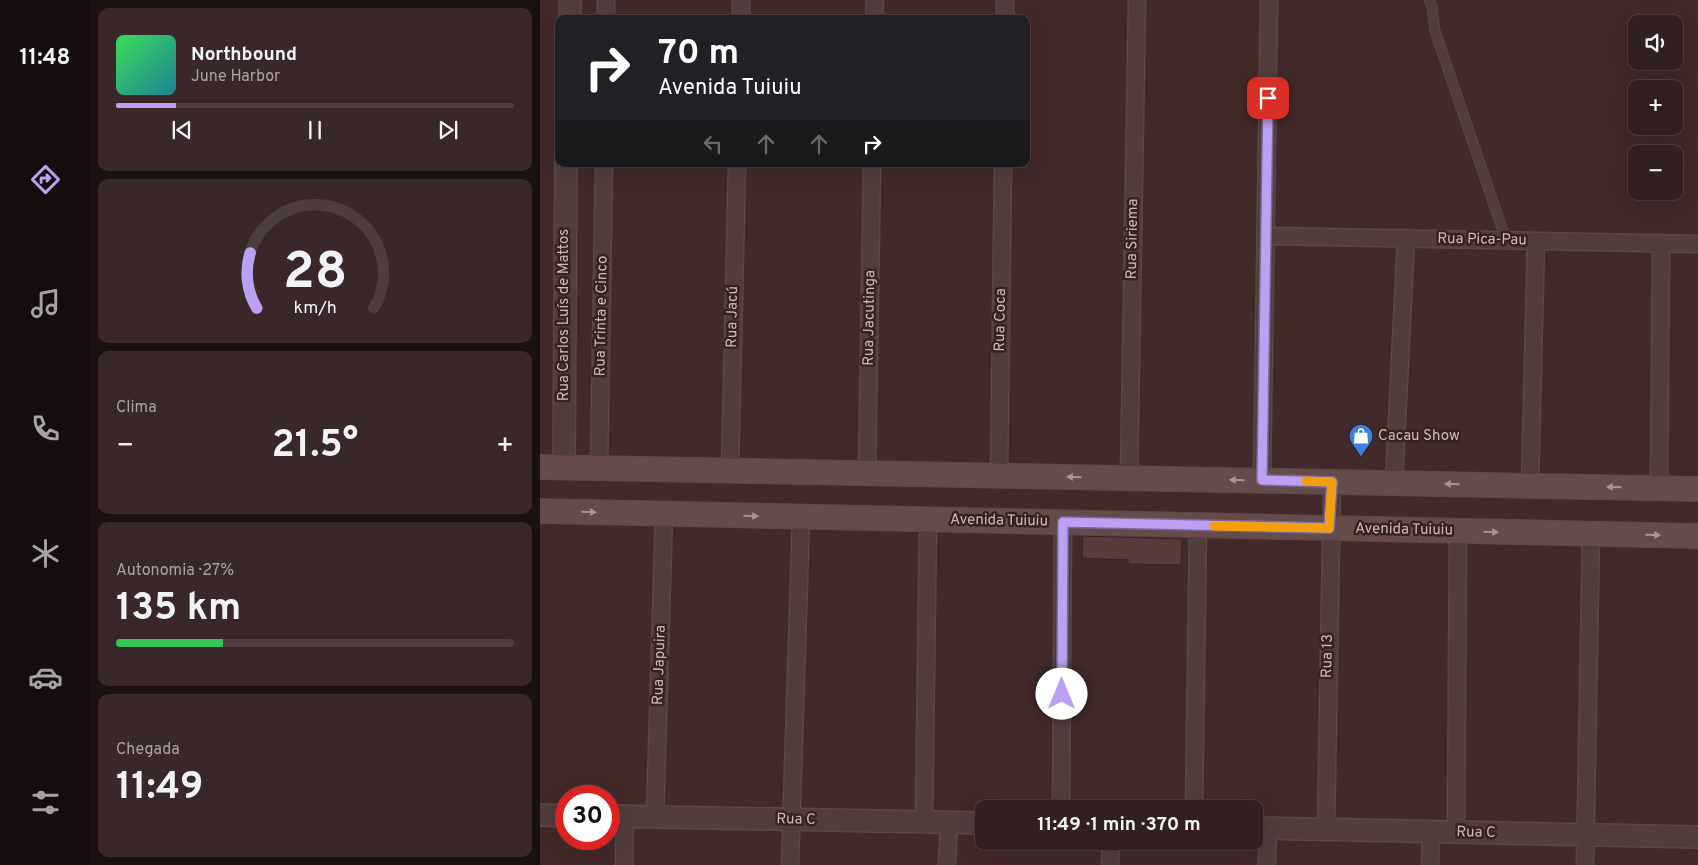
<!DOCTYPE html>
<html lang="pt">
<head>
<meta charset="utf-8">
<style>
  :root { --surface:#321f20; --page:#3a2729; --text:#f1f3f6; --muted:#a8a2a5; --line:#4d3d3e; --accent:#bca0f2 }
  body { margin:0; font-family:Overpass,sans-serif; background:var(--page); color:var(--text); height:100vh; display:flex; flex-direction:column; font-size:19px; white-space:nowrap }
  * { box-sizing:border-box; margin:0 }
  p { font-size:16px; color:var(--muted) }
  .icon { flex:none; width:28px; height:28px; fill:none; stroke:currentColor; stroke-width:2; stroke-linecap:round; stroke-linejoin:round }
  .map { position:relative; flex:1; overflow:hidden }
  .sheet { display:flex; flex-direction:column; gap:8px; padding:8px; background:#1c1112; width:450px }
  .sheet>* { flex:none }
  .banner { position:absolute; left:15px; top:15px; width:475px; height:152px; border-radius:10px; box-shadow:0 5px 20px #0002,0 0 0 1px var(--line); background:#202124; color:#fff; overflow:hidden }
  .buttons { position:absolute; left:1088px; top:15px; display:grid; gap:10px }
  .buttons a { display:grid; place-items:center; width:55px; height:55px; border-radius:10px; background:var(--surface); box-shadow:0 5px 20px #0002,0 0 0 1px var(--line); font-size:25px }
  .speed { position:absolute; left:15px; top:785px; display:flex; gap:10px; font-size:25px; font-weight:700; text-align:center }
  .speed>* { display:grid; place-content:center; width:65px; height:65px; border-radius:50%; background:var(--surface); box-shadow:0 5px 20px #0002,0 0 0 1px var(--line); line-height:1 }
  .speed .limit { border:8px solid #d22; background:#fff; color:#111 }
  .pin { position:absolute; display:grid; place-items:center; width:42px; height:42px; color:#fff; margin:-21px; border-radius:10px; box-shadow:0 2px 8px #0006 }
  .me { position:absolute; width:55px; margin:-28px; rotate:0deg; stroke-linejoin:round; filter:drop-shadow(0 0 4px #0008) }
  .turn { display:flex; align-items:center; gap:18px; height:105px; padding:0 20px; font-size:22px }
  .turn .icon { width:65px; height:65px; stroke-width:2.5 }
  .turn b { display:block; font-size:35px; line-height:42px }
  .lanes { display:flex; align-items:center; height:48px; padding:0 20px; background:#0003; justify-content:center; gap:25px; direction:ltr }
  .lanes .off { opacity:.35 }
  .big { font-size:38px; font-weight:700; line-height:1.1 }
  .sheet .card { flex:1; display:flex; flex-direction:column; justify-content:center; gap:8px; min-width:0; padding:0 18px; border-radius:10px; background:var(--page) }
  .sheet .dial { align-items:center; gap:0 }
  .dial svg { height:130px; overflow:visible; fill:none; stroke:var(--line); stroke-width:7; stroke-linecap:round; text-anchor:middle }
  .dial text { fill:var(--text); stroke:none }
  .song { display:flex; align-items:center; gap:15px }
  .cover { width:60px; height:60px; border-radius:8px; background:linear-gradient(135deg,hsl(130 70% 55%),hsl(190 70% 35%)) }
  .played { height:5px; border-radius:2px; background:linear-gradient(90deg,var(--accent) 15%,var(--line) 15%) }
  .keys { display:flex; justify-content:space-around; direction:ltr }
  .heat { display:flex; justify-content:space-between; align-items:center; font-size:28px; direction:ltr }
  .charge { height:8px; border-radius:4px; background:linear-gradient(90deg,#34c759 27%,var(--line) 0) }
  .trip { position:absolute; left:435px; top:800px; width:288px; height:50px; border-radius:10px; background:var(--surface); box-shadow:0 5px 20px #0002,0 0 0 1px var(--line); font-weight:700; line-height:50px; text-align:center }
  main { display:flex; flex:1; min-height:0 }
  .tabs { display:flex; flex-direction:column; width:90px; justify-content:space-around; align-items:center; background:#140c0d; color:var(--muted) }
  .tabs .icon { width:35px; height:35px }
  .tabs .active { color:var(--accent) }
  .tabs b { font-size:22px; color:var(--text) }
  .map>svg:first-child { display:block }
  .building { fill:#583b3c; stroke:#392424 }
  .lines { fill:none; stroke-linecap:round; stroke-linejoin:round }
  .service-casing { stroke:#5b4747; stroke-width:11 }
  .minor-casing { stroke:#5b4747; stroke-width:19 }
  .tertiary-casing { stroke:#5b4747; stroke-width:24 }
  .secondary-casing { stroke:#5b4747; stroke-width:26 }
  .service { stroke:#523d3d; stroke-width:9 }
  .minor { stroke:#523d3d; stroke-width:16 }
  .tertiary { stroke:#523d3d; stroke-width:21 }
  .secondary { stroke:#654c4b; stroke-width:24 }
  .oneway { fill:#a89493 }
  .route-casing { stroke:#7a689d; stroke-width:12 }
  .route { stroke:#bca0f2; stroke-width:9 }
  .slow { stroke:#f59e0b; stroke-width:9 }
  .labels { text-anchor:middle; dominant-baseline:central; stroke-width:5; stroke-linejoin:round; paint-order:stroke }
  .street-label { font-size:15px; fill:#ccbbba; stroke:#372222 }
  .poi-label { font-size:15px; fill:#ccbbba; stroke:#372222; text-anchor:start }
</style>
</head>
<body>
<main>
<nav class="tabs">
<b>11:48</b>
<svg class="icon active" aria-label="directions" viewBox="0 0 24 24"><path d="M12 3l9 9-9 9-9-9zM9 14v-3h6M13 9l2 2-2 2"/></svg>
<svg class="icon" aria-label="music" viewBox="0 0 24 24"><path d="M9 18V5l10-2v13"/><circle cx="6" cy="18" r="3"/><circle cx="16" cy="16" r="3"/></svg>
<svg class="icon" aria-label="phone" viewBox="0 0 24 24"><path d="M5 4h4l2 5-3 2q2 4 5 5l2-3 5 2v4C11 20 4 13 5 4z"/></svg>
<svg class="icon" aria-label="climate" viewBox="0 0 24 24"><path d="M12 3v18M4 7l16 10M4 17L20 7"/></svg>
<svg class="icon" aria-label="car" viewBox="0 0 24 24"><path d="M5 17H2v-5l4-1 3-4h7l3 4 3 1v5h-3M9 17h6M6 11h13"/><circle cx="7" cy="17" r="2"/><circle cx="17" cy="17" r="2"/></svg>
<svg class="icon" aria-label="filters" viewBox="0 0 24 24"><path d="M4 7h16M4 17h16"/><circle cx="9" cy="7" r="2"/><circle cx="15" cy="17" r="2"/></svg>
</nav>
<section class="sheet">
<div class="card">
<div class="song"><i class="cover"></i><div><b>Northbound</b><p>June Harbor</p></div></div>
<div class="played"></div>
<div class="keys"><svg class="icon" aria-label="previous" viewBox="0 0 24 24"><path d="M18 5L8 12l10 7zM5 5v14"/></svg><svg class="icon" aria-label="pause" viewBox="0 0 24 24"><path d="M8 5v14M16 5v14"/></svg><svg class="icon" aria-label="next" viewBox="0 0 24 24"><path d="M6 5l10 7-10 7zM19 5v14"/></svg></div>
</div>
<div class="card dial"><svg viewBox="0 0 100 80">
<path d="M14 69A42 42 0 1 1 86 69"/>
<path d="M14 69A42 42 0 0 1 10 35" stroke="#bca0f2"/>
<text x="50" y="56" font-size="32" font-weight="700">28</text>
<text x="50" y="72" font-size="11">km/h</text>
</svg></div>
<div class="card"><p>Clima</p>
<div class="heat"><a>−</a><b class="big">21.5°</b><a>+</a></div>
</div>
<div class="card"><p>Autonomia · 27%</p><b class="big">135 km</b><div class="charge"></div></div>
<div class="card"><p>Chegada</p><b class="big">11:49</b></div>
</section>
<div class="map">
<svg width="1158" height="865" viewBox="0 0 1158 865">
  <rect width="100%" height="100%" fill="#42292a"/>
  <!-- building -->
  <path class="building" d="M543 536 642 539 641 565 588 564V560L542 558Z"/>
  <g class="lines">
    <defs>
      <path id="service" d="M889 0 892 6 895 31 966 240"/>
      <g id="minor">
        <path d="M66 19V0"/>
        <path d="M201 19V0"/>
        <path d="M334 19 335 0"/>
        <path d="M465 19V0"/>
        <path d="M726 236 1158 244"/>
        <path d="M59 468 64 164"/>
        <path d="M190 470 197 164"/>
        <path d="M327 473 332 164"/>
        <path d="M459 475 463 164"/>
        <path d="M589 478 597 0"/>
        <path d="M722 480 729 0"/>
        <path d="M854 483 866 238"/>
        <path d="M990 485 996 241"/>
        <path d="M1119 488 1121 243"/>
        <path d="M521 809 523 522"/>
        <path d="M654 809 658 525"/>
        <path d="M115 817 124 514"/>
        <path d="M384 822 388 519"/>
        <path d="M786 830 792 482"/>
        <path d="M916 832 918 531"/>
        <path d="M84 865 85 817"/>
        <path d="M250 865 261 517"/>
        <path d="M407 865 409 823"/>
        <path d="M570 865 571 841"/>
        <path d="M727 865 728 829"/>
        <path d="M890 865 891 832"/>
        <path d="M1045 865 1051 534"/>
      </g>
      <g id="tertiary">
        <path d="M30 19V0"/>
        <path d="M24 467 26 164"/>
        <path d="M0 815 26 816"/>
        <path d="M69 816 444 823"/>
        <path d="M714 828 1158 837"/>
      </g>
      <g id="secondary">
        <path d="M0 467 1158 489"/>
        <path d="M0 511 1158 536"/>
      </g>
    </defs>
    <!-- service casing -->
    <use href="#service" class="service-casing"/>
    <!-- minor casing -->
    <use href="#minor" class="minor-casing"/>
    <!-- tertiary casing -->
    <use href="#tertiary" class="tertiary-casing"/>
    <!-- secondary casing -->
    <use href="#secondary" class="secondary-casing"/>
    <!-- service -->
    <use href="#service" class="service"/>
    <!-- minor -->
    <use href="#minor" class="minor"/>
    <!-- tertiary -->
    <use href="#tertiary" class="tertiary"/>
    <!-- secondary -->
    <use href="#secondary" class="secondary"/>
  </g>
  <!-- one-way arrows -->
  <defs><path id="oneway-solid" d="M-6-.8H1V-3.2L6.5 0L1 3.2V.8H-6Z" transform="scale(1.25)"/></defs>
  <g class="oneway">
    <use href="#oneway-solid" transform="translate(534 477) rotate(-179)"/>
    <use href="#oneway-solid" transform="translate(697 480) rotate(-179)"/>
    <use href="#oneway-solid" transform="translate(912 484) rotate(-179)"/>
    <use href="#oneway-solid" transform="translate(1074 487) rotate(-179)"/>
    <use href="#oneway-solid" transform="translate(49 512) rotate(1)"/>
    <use href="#oneway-solid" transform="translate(211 516) rotate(1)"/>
    <use href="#oneway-solid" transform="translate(951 532) rotate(1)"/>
    <use href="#oneway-solid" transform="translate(1113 535) rotate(1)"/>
  </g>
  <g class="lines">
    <defs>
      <path id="route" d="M522 694 523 522 789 528 792 482 722 480 728 98"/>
    </defs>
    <!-- route casing -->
    <use href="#route" class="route-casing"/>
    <!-- route -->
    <use href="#route" class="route"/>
    <!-- slow -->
    <path class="slow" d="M674 526 789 528 792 482 766 481"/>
  </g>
  <!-- icons -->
  <defs>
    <symbol id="shop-pin" viewBox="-11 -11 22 30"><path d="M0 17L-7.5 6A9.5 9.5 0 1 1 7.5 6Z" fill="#3f7fe0" stroke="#372222"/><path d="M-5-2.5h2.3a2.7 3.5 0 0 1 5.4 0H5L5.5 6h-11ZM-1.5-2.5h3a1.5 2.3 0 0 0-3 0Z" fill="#fff"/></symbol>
  </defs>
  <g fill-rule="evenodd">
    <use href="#shop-pin" x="807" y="422" width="28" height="38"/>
  </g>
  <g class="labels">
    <!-- street labels -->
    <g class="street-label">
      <text transform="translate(593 239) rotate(-89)">Rua Siriema</text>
      <text transform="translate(942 240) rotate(1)">Rua Pica-Pau</text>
      <text transform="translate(24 315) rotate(-90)">Rua Carlos Luís de Mattos</text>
      <text transform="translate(62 316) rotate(-89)">Rua Trinta e Cinco</text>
      <text transform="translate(193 317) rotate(-89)">Rua Jacú</text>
      <text transform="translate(330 318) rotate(-89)">Rua Jacutinga</text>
      <text transform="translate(461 320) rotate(-89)">Rua Coca</text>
      <text transform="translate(459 521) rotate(1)">Avenida Tuiuiu</text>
      <text transform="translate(864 530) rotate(1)">Avenida Tuiuiu</text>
      <text transform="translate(788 656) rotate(-89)">Rua 13</text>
      <text transform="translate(120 665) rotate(-88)">Rua Japuira</text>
      <text transform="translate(256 820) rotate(1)">Rua C</text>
      <text transform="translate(936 833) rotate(1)">Rua C</text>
    </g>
    <!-- poi labels -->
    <g class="poi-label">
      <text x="838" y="436">Cacau Show</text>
    </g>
  </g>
</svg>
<div class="buttons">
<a><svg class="icon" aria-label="sound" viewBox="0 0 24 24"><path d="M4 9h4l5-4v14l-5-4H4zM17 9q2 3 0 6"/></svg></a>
<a>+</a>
<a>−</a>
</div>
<div class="speed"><div class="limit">30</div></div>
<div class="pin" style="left:728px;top:98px;background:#d93025"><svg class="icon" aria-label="arrive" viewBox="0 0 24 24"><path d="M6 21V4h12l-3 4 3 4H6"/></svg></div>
<svg class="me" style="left:522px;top:694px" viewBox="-20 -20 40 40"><circle r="19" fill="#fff"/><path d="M0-13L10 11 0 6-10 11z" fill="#bca0f2"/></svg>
<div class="trip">11:49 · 1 min · 370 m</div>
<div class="banner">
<div class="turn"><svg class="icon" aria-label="right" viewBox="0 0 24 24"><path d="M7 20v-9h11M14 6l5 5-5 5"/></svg><div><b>70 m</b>Avenida Tuiuiu</div></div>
<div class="lanes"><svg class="icon off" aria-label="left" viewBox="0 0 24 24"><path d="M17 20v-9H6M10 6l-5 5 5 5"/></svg><svg class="icon off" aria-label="ahead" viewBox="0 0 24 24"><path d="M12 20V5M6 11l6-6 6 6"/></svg><svg class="icon off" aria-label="ahead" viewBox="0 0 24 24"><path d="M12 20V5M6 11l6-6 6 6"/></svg><svg class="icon" aria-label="right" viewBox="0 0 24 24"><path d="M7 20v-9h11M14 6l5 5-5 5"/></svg></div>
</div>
</div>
</main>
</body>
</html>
